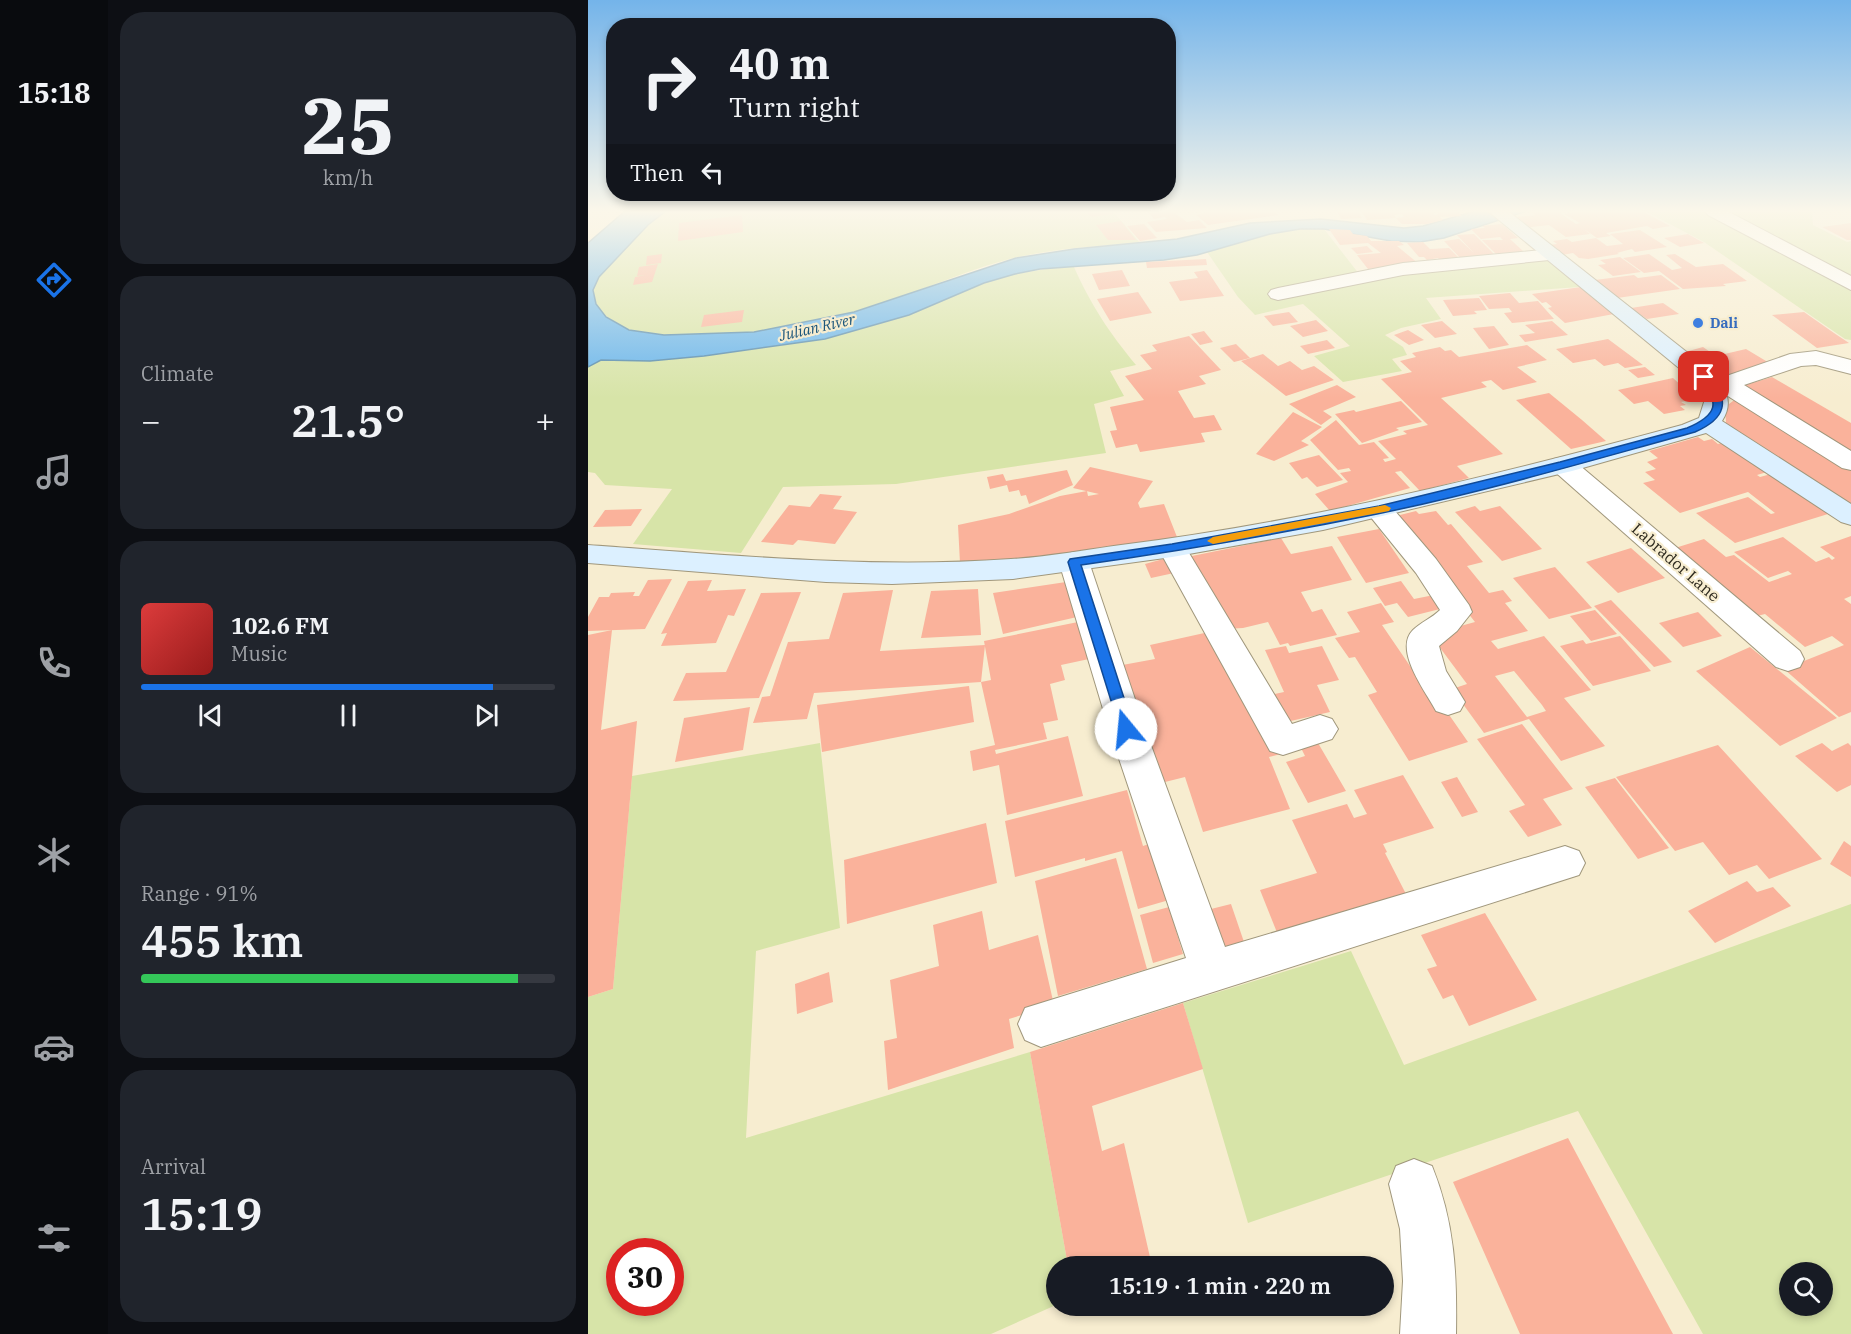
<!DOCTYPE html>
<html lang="en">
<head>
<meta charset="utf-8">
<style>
  :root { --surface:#171b24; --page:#20242c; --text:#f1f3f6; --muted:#9ea1a6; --line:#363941; --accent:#1a73e8 }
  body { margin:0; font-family:"IBM Plex Serif",serif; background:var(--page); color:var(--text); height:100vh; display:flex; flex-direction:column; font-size:22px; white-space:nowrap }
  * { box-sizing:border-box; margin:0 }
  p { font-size:20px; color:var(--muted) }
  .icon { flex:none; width:33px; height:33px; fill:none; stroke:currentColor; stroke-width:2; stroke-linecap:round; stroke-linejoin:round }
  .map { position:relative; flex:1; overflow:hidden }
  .sheet { display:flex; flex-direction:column; gap:12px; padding:12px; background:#0d0f14; width:480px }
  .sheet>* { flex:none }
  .banner { position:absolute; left:18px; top:18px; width:570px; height:183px; border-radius:24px; box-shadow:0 3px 9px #0003; background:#171b24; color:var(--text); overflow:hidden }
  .fabs { position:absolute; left:1191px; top:1262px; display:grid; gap:12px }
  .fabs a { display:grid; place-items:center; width:54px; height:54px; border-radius:50%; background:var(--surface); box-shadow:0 3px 9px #0003; font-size:30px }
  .speed { position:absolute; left:18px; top:1238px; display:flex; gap:12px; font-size:30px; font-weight:700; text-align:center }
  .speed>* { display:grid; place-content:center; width:78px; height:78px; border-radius:50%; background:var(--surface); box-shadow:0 3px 9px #0003; line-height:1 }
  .speed .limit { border:9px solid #d22; background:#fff; color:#111 }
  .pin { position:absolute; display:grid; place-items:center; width:51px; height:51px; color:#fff; margin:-26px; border-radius:12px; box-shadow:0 3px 9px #0006 }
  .me { position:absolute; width:66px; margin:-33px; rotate:343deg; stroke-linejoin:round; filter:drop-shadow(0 0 4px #0008) }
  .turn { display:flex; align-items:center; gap:21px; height:126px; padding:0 24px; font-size:27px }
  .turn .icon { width:78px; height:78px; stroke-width:2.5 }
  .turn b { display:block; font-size:42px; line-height:51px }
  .then { display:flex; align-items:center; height:57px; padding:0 24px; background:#0003; gap:12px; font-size:22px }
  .big { font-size:45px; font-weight:600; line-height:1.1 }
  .sheet .card { flex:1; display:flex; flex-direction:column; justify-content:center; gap:9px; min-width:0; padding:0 21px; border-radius:24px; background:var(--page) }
  .sheet .dial { align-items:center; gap:0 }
  .dial b { font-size:78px; line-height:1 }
  .song { display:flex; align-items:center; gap:18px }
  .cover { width:72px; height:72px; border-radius:9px; background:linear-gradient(135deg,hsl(0 70% 55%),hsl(0 70% 35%)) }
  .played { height:6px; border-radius:3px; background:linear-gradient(90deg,var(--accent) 85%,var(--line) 85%) }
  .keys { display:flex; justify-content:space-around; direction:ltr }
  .heat { display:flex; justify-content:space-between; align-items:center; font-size:33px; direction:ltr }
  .charge { height:9px; border-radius:4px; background:linear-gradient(90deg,#34c759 91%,var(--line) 0) }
  .trip { position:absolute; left:458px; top:1256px; width:348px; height:60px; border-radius:30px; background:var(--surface); box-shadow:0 3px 9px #0003; font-weight:600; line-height:60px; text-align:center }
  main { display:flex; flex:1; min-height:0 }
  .tab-bar { display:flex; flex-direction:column; width:108px; justify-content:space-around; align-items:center; background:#090b0e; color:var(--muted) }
  .tab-bar .icon { width:42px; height:42px }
  .tab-bar .on { color:var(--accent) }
  .tab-bar b { font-size:27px; color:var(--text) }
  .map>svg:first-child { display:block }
  .green { fill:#d7e4a8; fill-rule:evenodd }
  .water { fill:#66b4ec; stroke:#558bae; stroke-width:1.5 }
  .building { fill:#fab29b; fill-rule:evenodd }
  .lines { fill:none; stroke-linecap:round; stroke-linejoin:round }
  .street-casing { stroke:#a0977c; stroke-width:2 }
  .secondary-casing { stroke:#a0977c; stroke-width:2 }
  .street { fill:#fff; fill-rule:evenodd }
  .secondary { fill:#dcf0ff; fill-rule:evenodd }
  .route { fill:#1a73e8; stroke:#114b97; stroke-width:1.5 }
  .slow { fill:#f59e0b }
  .shop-dot { fill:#3f7fe0; stroke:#f7edd0; stroke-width:2 }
  .labels { text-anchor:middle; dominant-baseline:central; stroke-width:4.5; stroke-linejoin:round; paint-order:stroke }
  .far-shop-label { font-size:14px; font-weight:bold; fill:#366cbe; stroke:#f7edd0; text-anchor:start }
  .far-water-label { font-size:15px; font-style:italic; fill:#1c567b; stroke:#f7edd0 }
  .street-label { font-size:16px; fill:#2e2a1f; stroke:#f7edd0 }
</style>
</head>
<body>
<main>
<nav class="tab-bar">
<b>15:18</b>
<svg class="icon on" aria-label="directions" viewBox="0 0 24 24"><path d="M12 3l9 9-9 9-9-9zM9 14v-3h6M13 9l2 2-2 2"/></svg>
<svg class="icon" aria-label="music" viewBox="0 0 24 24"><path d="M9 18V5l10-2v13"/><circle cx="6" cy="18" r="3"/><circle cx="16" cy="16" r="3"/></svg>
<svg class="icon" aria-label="phone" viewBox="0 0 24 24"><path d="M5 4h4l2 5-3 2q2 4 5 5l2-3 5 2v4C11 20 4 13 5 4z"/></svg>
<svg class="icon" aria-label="climate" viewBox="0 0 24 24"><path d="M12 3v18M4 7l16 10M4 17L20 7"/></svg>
<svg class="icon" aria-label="car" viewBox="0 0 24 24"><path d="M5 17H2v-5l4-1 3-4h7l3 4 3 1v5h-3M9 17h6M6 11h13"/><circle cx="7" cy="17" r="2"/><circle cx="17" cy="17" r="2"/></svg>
<svg class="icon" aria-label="filters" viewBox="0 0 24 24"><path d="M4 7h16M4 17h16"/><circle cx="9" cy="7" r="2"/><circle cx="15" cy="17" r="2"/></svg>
</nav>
<section class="sheet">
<div class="card dial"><b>25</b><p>km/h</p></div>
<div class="card"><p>Climate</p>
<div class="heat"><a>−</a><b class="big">21.5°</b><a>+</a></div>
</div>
<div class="card">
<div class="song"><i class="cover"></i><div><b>102.6 FM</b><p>Music</p></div></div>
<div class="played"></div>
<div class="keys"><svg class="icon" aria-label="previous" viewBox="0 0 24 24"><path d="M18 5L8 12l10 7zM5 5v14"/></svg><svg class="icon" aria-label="pause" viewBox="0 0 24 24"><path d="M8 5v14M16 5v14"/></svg><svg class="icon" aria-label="next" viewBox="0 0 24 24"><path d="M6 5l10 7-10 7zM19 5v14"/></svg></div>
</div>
<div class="card"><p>Range · 91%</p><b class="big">455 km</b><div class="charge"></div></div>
<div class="card"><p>Arrival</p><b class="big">15:19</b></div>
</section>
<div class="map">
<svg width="1263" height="1334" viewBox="0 0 1263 1334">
  <rect width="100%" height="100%" fill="#f7edd0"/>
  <!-- green -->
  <g class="green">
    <path d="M78 211H525L552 243C511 246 470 248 430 257 374 270 322 297 267 312 204 329 106 345 43 330 30 327 18 317 10 307 8 303 5 295 5 290 7 270 62 224 78 211Z"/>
    <path d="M1057 211H1121L1263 288V340L1257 339 1116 242Z"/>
    <path d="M1136 211H1224L1225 225 1259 242 1263 241V280Z"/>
    <path d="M712 229H736L775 279 955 259 964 263 991 287 838 298 853 319 813 328 797 335 815 347 819 355 804 359 814 371 755 382 726 356 762 346 715 304 667 315 650 297 619 252 682 234Z"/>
    <path d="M485 265C503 305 520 331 548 365L522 371 536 396 506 404 518 453 308 484 195 487 153 553 45 544 84 489 17 485 7 473 0 472V367L13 360 62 361 116 356 237 339 321 315 396 283 427 274Z"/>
    <path d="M232 743 252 928 168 951 158 1138 442 1052 480 1266H468V1305L403 1334H0V997L25 989 44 776ZM32 1251H82V1302H32Z"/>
    <path d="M1263 904V1334H1115L990 1111 660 1223 595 1003 763 951 816 1065ZM1202 1272H1234V1305H1202Z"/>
  </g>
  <!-- water -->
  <path class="water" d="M37 211H78L60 225 11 277 5 290 8 304 18 317 41 330 76 335 166 332 266 312 428 258 486 249 589 239 662 223 733 219 816 228 835 226 887 211H939L856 238 832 242 803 241 736 229H712L682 234 609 255 576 260 452 269 427 274 396 283 321 315 237 339 116 356 62 361 13 360 0 367V243Z"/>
  <!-- building -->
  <g class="building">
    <path d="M498 211H523L525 214 503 217Z"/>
    <path d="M573 211H584L599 222 611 220 619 228 568 232 559 222 579 219 577 217 566 219 561 213Z"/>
    <path d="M624 211H685L691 215 620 225 608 215Z"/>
    <path d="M749 211H770L774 218 753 219Z"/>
    <path d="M773 211H843L847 215 851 214 848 211H867L874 216 852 217 855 220 839 224H814L808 218 816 217 814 214 806 215 808 218 779 220Z"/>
    <path d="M969 211 988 224 992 223 976 214 988 212 985 211H1054L1082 226 1065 229 1059 226 1018 233 1023 236 1009 238 996 229 1002 234 978 237 961 225 942 227 929 217 948 215 944 212Z"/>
    <path d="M154 215 155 232 90 241 91 223Z"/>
    <path d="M533 221 548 240H520L508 225Z"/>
    <path d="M1263 223V240H1259L1234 227Z"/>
    <path d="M556 224 569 238 552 241 539 226Z"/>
    <path d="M914 224 930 238 922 239 936 252 909 255 894 240H915L912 237 893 239 883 229 897 228 894 226Z"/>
    <path d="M741 229 762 230 765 234 779 236 783 241H811L816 245 809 246 831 264 780 269 769 255 793 253 780 243 752 245Z"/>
    <path d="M1052 230 1079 247 1047 252 1044 249 1036 251 1029 253 1031 254 1000 259 991 258 985 253 974 255 961 245 969 244 965 241 979 239 984 242 1008 238 1019 246 1035 244 1022 234Z"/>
    <path d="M886 234 909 257 875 261 856 241 871 239 886 253 869 235Z"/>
    <path d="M1100 234 1116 243 1092 247 1076 238Z"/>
    <path d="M835 242 842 249 861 248 874 261 854 263 850 258 839 260 836 257H831L819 243Z"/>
    <path d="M779 246 785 252 769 254 763 248Z"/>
    <path d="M74 254 73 263 58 265 59 256Z"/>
    <path d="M1061 254 1084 270 1094 268 1078 255 1087 254 1108 267 1135 264 1159 281 1135 284 1138 286 1095 289 1071 271 1056 273 1035 258Z"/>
    <path d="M1032 257 1053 272 1025 276 1010 265 1018 264 1012 260Z"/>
    <path d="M618 259 619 265 559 268 558 262Z"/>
    <path d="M70 264 64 282 45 285 47 277 58 275 49 276 51 267Z"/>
    <path d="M534 270 542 286 511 290 504 274Z"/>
    <path d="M619 270 636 296 592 301 581 282 610 278 606 272Z"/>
    <path d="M1046 275 1050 278 1073 275 1092 289 1029 298 1007 280Z"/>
    <path d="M993 287 1026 314 977 323 960 308 964 307 958 302 954 303 944 294Z"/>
    <path d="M550 292 564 313 522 321 509 299Z"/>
    <path d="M922 293 931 303 950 301 966 319 924 323 916 313 924 312 921 308 901 309 891 296Z"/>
    <path d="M891 298 899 310 886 311 889 314 865 316 855 300Z"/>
    <path d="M1075 303 1091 314 1059 319 1043 308Z"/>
    <path d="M156 310 154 322 113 327 116 315Z"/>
    <path d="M701 312 710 322 685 326 676 316Z"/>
    <path d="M1216 312 1246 333 1261 343 1229 348 1184 315Z"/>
    <path d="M728 320 740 331 715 337 702 326Z"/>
    <path d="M854 321 869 334 847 338 833 325Z"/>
    <path d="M964 321 980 335 937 342 931 335 947 333 937 325Z"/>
    <path d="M906 326 921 345 901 349 885 328Z"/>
    <path d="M820 330 836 340 821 345 806 335Z"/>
    <path d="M616 331 625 342 612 345 603 334Z"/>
    <path d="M601 336 633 370 611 376 618 384 590 391 606 418 626 415 634 430 613 433 617 442 552 452 549 444 528 448 522 431 529 430 522 407 556 400 537 376 564 369 552 355 569 351 564 345Z"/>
    <path d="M1020 339 1055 365 1037 368 1030 363 1016 366 1007 359 985 363 968 349Z"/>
    <path d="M739 340 747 348 720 354 712 346Z"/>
    <path d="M648 344 662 358 646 362 632 348Z"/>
    <path d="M939 345 959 360 929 367 949 382 915 390 903 380 893 382 899 387 853 398 915 454 869 466 881 478 832 491 813 471 807 472 822 488 742 511 727 494 760 482 752 473 763 471 761 468 750 470 722 440 748 420 771 445 786 442 801 458 795 459 797 462 808 459 790 441 819 434 815 431 840 425 793 379 824 372 812 361 828 357 824 353 852 347 857 351 863 350 871 357Z"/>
    <path d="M1115 347 1128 356 1158 349 1183 364 1140 375 1116 359 1109 360 1097 352Z"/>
    <path d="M675 354 690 366 702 361 714 370 726 366 746 380 698 396 653 361Z"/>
    <path d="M1057 367 1067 375 1050 378 1040 370Z"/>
    <path d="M1184 377 1263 423V455L1151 387Z"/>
    <path d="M1085 378 1108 399 1093 402 1098 405 1092 406 1097 410 1076 414 1060 401 1046 404 1030 390Z"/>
    <path d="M749 385 768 397 735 411 744 417 733 425 701 404Z"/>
    <path d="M961 393 994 420 1018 441 983 449 928 400Z"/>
    <path d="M1149 398 1263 469V504L1138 423 1137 407Z"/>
    <path d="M813 401 834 422 808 428 811 430 774 443 747 414 766 410 768 412Z"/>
    <path d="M705 412 734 427 713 441 721 445 686 461 668 454Z"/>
    <path d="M1110 437 1116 441 1124 439 1130 444 1137 442 1179 472 1169 475 1172 477 1183 474 1240 514 1147 543 1108 513 1160 497 1183 514 1187 513 1160 492 1092 513 1055 483 1067 480 1057 472 1068 469 1059 462 1070 458 1061 451Z"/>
    <path d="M731 455 755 480 729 487 719 477 714 479 701 463Z"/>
    <path d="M502 467 565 481 550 503 552 508 576 504 589 537 428 560 372 563 370 525 421 514 472 496 499 491 500 496 511 494 485 488Z"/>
    <path d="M479 470 485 485 441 504 438 495 433 496 431 490 421 492 419 485 402 489 399 477 415 474 418 481Z"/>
    <path d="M232 494 254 496 245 509 269 512 247 544 210 540 205 545 173 542 201 505 222 507Z"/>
    <path d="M887 506 892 511 912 506 954 549 914 561 867 512Z"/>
    <path d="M54 509 43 526 5 527 17 510Z"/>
    <path d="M828 511 831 514 848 511 860 525 863 524 895 562 879 566 901 593 915 590 924 601 917 603 940 631 903 641 910 649 956 636 1003 690 976 698 1017 746 973 761 941 719 896 733 864 689 879 684 847 641 863 636 858 630 887 622 804 517ZM926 671 954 705 958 711 939 717 907 676Z"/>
    <path d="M791 529 821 573 778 583 749 537Z"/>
    <path d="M1263 536V596L1256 599 1263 604V712L1251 717 1196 669 1256 645 1244 636 1217 647 1177 614 1169 616 1087 548 1116 539 1138 557 1146 555 1181 582 1204 574 1200 571 1180 578 1146 552 1195 537 1228 562 1241 557 1244 560 1247 558 1232 547Z"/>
    <path d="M693 538 703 554 744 546 764 580 713 592 724 612 734 609 749 635 702 646 700 643 692 645 680 622 655 628 636 629 599 557Z"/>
    <path d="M1043 548 1077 578 1030 593 998 562Z"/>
    <path d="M579 558 586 573 563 578 557 564Z"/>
    <path d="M967 567 1004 608 961 619 925 578Z"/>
    <path d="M84 579 57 629 0 631V617L11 597H21L23 593 47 592 45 596H51L60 580Z"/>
    <path d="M124 580 119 591 158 589 146 616 140 615 128 643 73 646 79 633 73 634 100 581Z"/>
    <path d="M813 581 826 599 846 595 856 608 820 617 809 603 797 606 785 588Z"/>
    <path d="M478 582 489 617 415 634 405 593Z"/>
    <path d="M390 589 393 635 333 638 343 591Z"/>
    <path d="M305 590 292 651 397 645 393 682 226 693 219 719 165 723 174 697 182 696 200 642 241 639 255 593Z"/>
    <path d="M213 592 171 698 85 701 98 673 138 672 173 593Z"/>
    <path d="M1023 600 1084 662 1066 667 1006 606Z"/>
    <path d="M793 603 806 622 794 625 852 710 857 709 880 742 821 761 780 695 789 692 767 657 761 658 747 638 772 632 759 612Z"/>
    <path d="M1007 610 1029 634 1003 641 982 616Z"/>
    <path d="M1110 612 1134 636 1095 647 1071 623Z"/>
    <path d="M490 622 501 659 473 665 477 680 462 684 470 720 455 723 459 739 407 750 408 754 480 736 495 796 419 815 411 765 385 771 382 751 407 745 393 682 403 680 396 641Z"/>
    <path d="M24 630 13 730 49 721 25 989 0 997V635Z"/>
    <path d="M621 632 693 754 681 757 702 809 615 832 597 777 569 784 529 666 567 659 562 645Z"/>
    <path d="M1032 636 1063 671 1005 686 972 646 995 640 998 644Z"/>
    <path d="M698 646 701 653 734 646 751 680 729 685 742 712 694 723 682 695 696 692 677 650Z"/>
    <path d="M1162 647 1249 718 1192 746 1108 671Z"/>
    <path d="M381 686 386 722 234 752 229 705Z"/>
    <path d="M162 707 155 750 87 762 96 718Z"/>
    <path d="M934 724 985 789 955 799 974 825 940 837 921 811 937 805 889 739Z"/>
    <path d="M730 743 758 791 720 803 698 762 717 756 713 748Z"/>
    <path d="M1234 743 1244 751 1260 743 1263 746V785L1249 792 1207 756Z"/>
    <path d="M1130 745 1234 859 1181 879 1169 865 1141 875 1115 842 1087 851 1028 777Z"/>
    <path d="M815 775 846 828 795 844 799 852 797 853 818 894 690 935 672 890 729 873 704 820 759 804 766 818 779 814 766 790Z"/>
    <path d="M869 777 890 812 874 817 853 782Z"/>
    <path d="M1027 778 1081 848 1050 859 997 787Z"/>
    <path d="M539 790 555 846 564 843 581 900 550 909 534 851 497 861V858L427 877 417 821Z"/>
    <path d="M398 823 409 883 259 924 256 860Z"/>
    <path d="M1256 841 1263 846V877L1242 864Z"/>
    <path d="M528 858 559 969 470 996 447 881Z"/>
    <path d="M1159 881 1169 892 1185 887 1203 906 1127 943 1100 911Z"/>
    <path d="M643 904 656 942 636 948 623 909Z"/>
    <path d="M581 907 595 954 565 963 552 915Z"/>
    <path d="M394 911 401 950 450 935 466 1005 421 1019 426 1048 300 1090 296 1041 309 1038 302 980 351 966 345 925Z"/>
    <path d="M897 913 949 1000 881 1026 865 995 855 999 839 969 849 966 833 935Z"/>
    <path d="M241 972 245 1002 209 1014 207 984Z"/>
    <path d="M595 1003 615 1069 504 1106 514 1151 536 1143 564 1266H480L442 1052Z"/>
    <path d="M980 1138 1029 1230 1085 1334H932L865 1182Z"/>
  </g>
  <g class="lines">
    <defs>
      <g id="street">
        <path d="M1117 211H1139L1263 276V290L1120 215Z"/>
        <path d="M964 249 971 251 974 255 971 259 815 275 690 300 683 298 680 294 683 290 690 288 815 263Z"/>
        <path d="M1228 351 1263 360V374L1228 365 1213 366 1156 385 1263 451V470L1254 468 1135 393 1126 395 1118 393 1114 388 1118 383 1202 354Z"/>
        <path d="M975 457 984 459 1212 651 1216 659 1212 667 1200 671 1188 667 966 471 962 465 966 459Z"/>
        <path d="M791 502 801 504 848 559 881 605 884 612 869 631 851 646 858 671 877 702 872 711 860 715 848 711C838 692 805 650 825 630 833 622 844 618 852 610L828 573 777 510 781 504Z"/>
        <path d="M584 539 594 541 598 548 704 724 732 715 744 719 750 729 744 739 695 755 682 751 570 548 574 541Z"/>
        <path d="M486 552 496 555 501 562 557 729 637 947 977 846 991 851 997 863 991 875 453 1047 437 1040 430 1024 437 1008 598 958 521 729 471 562 476 555Z"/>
        <path d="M826 1159 844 1166C867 1223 869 1274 868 1334H812L815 1281 812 1229 801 1184 808 1166Z"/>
      </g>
      <path id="secondary" d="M900 211H920L1124 372C1138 388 1146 402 1134 421L1263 504V525L1253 522 1118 433 984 471 735 530 584 557 425 579 304 584 238 582 0 563V545C141 555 281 569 423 559 460 557 497 550 533 545 723 521 910 475 1094 425L1111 418 1117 399 1108 382Z"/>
    </defs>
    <!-- street casing -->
    <use href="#street" class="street-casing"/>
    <!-- secondary casing -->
    <use href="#secondary" class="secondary-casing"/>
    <!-- street -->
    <use href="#street" class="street"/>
    <!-- secondary -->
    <use href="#secondary" class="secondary"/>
  </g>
  <!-- sky -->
  <linearGradient id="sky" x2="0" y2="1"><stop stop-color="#74b4ea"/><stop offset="0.53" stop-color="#fbf7ea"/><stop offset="1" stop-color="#fbf7ea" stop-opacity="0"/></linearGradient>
  <rect width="1263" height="398" fill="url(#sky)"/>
  <!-- route -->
  <path class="route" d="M1113 375H1120C1144 401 1137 419 1107 432 1001 461 896 492 789 514 691 534 592 551 493 565L546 729 544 733H533L480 562 482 559 584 544 791 506 972 462 1099 428C1130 415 1132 403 1112 377Z"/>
  <!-- slow -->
  <path class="slow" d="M797 505 803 508 801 511 625 544 619 541 625 537Z"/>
  <!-- markers -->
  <circle class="shop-dot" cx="1110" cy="323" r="6"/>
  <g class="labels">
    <!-- far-shop labels -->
    <g class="far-shop-label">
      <text x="1122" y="323">Dali</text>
    </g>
    <!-- far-water labels -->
    <g class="far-water-label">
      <text transform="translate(229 327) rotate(-13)">Julian River</text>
    </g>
    <!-- street labels -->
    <g class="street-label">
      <text transform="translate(1088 562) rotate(41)">Labrador Lane</text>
    </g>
  </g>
</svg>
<div class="fabs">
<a><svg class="icon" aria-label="search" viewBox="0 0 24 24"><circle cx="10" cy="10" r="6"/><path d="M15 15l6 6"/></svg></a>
</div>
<div class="speed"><div class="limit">30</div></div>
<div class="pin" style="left:1116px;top:377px;background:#d93025"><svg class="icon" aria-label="arrive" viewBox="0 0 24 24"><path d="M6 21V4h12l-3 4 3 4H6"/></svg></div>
<svg class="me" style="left:538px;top:729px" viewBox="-20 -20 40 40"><circle r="19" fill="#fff"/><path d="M0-13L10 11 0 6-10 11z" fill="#1a73e8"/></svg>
<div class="trip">15:19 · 1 min · 220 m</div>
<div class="banner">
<div class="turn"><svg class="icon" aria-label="right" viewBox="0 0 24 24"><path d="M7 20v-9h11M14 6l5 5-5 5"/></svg><div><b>40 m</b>Turn right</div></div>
<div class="then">Then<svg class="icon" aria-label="left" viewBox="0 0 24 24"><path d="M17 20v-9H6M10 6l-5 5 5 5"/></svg></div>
</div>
</div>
</main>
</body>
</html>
